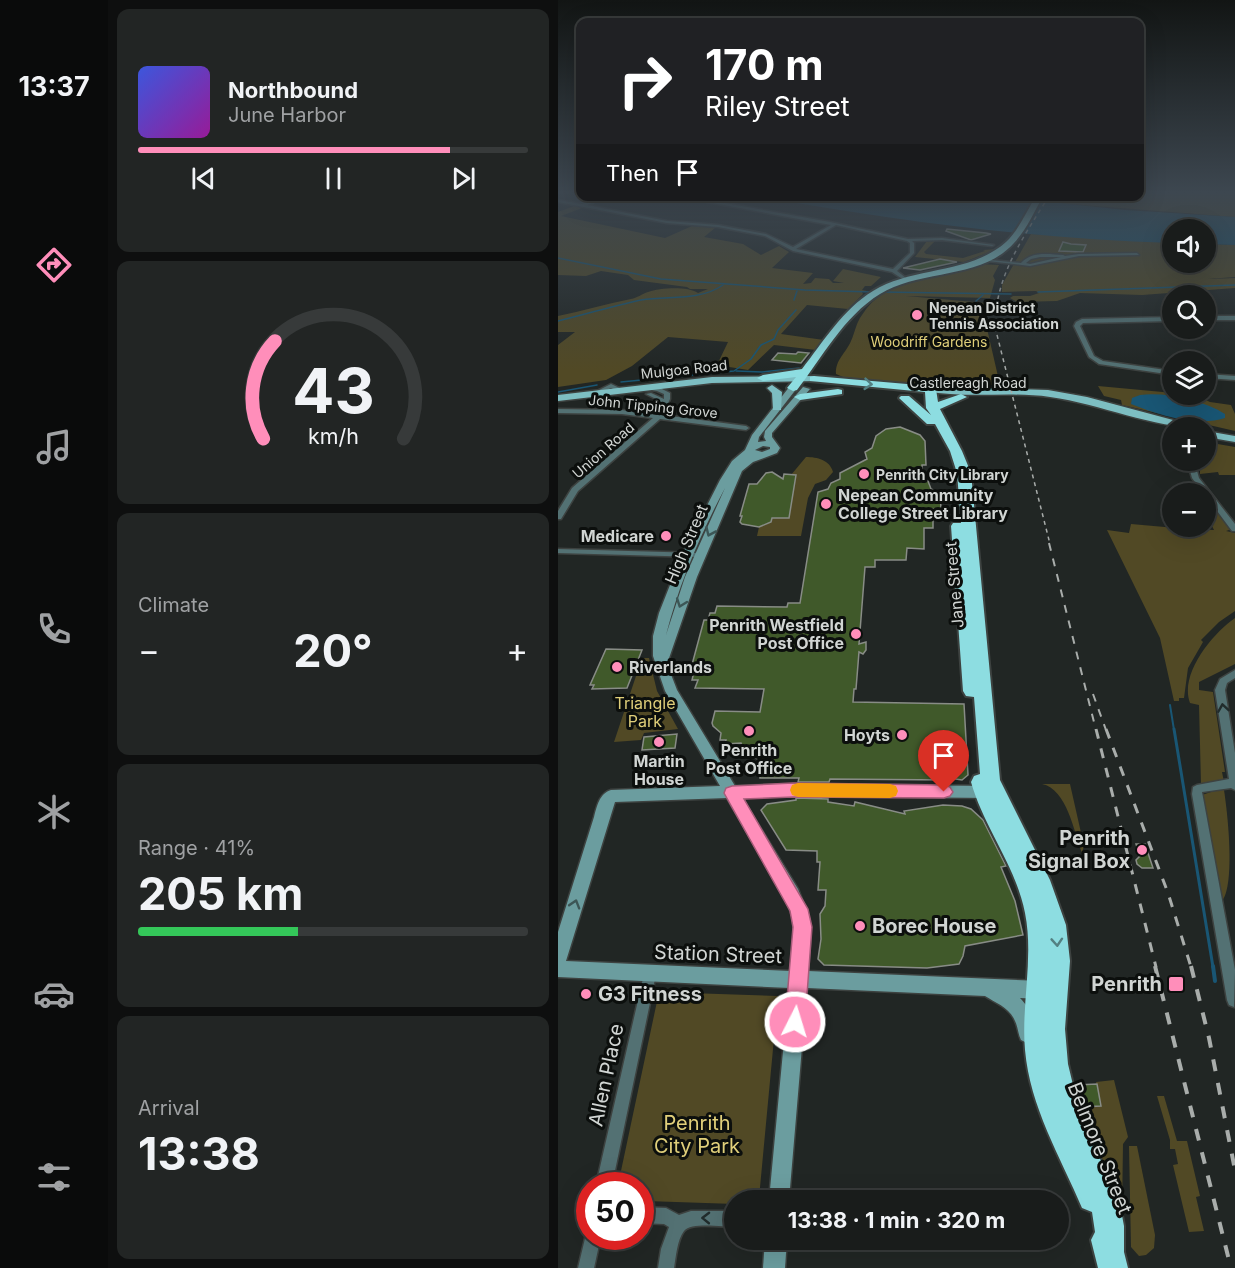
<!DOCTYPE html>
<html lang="en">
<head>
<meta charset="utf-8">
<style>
  :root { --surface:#191c1b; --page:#222524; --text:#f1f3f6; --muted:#9fa1a3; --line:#373a3a; --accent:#ff8eba }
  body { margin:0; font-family:Inter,sans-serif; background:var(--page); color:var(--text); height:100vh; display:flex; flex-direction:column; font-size:22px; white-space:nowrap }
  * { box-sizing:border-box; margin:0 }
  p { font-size:20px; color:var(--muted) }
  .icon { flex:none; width:33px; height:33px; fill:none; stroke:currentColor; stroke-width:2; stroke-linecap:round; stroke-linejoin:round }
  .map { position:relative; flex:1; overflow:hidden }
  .drawer { display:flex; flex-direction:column; gap:9px; padding:9px; background:#0e0f0f; width:450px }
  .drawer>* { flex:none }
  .banner { position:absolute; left:18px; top:18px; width:568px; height:183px; border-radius:12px; box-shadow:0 6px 24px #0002,0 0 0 2px var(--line); background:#202124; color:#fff; overflow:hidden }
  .buttons { position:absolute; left:604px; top:219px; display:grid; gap:12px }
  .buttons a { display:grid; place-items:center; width:54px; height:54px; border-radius:50%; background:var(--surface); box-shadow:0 6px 24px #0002,0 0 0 2px var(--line); font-size:30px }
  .speed { position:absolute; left:18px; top:1172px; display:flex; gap:12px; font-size:30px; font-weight:700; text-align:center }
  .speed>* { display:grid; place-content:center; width:78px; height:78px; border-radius:50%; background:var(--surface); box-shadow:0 6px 24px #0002,0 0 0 2px var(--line); line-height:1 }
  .speed .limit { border:9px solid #d22; background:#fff; color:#111 }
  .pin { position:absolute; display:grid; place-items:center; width:51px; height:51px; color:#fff; margin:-62px -26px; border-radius:50% 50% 50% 0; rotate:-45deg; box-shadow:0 0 6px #0007 }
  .pin .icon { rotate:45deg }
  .me { position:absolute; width:66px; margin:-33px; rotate:5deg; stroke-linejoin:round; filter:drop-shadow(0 0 4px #0008) }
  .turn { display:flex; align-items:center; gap:21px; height:126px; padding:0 30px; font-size:27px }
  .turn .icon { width:78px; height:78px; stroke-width:2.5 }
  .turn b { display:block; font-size:42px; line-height:51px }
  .then { display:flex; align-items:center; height:57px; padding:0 30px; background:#0003; gap:12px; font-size:22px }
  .big { font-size:45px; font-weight:700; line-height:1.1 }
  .drawer .widget { flex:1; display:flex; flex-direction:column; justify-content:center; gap:9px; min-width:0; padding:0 21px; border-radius:12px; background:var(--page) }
  .drawer .dial { align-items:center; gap:0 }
  .dial svg { height:156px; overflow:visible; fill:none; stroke:var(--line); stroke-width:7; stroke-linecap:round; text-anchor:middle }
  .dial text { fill:var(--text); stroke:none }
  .song { display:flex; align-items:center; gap:18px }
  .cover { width:72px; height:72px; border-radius:9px; background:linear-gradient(135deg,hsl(230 70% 55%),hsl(300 70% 35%)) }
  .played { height:6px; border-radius:3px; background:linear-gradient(90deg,var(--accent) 80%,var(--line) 80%) }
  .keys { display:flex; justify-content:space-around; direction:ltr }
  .heat { display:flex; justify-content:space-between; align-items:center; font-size:33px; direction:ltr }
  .charge { height:9px; border-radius:4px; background:linear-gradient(90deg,#34c759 41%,var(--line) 0) }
  .trip { position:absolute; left:166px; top:1190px; width:345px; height:60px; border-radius:30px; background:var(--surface); box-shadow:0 6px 24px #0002,0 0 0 2px var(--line); font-weight:700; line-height:60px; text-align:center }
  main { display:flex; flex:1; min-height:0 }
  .tabs { display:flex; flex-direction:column; width:108px; justify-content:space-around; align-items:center; background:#0a0b0b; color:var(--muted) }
  .tabs .icon { width:42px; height:42px }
  .tabs .current { color:var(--accent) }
  .tabs b { font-size:27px; color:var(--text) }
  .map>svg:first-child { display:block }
  .green { fill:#514925 }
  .water { fill:#195674 }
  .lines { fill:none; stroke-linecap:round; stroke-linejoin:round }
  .stream-far3 { stroke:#195674; stroke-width:1.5 }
  .stream-far2 { stroke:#195674; stroke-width:2 }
  .stream-far1 { stroke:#195674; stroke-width:3 }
  .stream { stroke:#195674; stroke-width:4 }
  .building { fill:#40592a; stroke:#888c86; stroke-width:1.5 }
  .street-casing { stroke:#3d4240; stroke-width:3 }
  .secondary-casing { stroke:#3d4240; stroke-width:3 }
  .primary-casing { stroke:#3d4240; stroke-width:3 }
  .highway-casing { stroke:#3d4240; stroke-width:4 }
  .street { fill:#537173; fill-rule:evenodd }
  .secondary { fill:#6b9d9f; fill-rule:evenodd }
  .primary { fill:#7dbec2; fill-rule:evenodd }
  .highway { fill:#8ddde1; fill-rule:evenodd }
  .rail-far3 { stroke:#a9adab; stroke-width:1.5; stroke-dasharray:4 4; stroke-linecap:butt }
  .rail-far2 { stroke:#a9adab; stroke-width:2; stroke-dasharray:8 8; stroke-linecap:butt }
  .rail-far1 { stroke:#a9adab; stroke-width:3; stroke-dasharray:10 10; stroke-linecap:butt }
  .rail { stroke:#a9adab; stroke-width:4; stroke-dasharray:12 12; stroke-linecap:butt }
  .oneway { stroke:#538082 }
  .oneway2 { stroke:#3c5656 }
  .oneway3 { stroke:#212c2c }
  .route { fill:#ff8eba; stroke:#a65c79; stroke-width:1.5 }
  .slow { fill:#f59e0b }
  .poi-dot { fill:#ff8eba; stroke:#0c0f0d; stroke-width:2 }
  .labels { text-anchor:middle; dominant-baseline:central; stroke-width:6; stroke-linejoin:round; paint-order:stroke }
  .far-poi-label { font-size:14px; font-weight:bold; fill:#d1d5d3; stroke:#0c0f0d; text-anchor:start }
  .far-park-label { font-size:14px; fill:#e0cf7a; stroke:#0c0f0d }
  .far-street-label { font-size:14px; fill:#d1d5d3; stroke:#0c0f0d }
  .poi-label { font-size:16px; font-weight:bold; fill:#d1d5d3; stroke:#0c0f0d; text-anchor:end }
  .street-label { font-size:16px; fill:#d1d5d3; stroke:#0c0f0d }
  .park-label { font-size:16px; fill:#e0cf7a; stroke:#0c0f0d }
  .near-poi-label { font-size:20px; font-weight:bold; fill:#d1d5d3; stroke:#0c0f0d; text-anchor:end }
  .near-street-label { font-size:20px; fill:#d1d5d3; stroke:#0c0f0d }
  .near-park-label { font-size:20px; fill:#e0cf7a; stroke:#0c0f0d }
</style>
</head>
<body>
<main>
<nav class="tabs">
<b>13:37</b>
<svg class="icon current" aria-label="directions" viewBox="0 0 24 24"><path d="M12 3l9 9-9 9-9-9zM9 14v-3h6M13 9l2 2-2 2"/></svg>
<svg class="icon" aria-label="music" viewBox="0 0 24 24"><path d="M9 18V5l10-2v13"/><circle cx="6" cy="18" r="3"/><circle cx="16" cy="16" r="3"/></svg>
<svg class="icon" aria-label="phone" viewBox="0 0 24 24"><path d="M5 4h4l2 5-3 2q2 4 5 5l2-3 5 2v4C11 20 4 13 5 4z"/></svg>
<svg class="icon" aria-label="climate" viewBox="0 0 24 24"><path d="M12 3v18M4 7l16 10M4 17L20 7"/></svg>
<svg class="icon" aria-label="car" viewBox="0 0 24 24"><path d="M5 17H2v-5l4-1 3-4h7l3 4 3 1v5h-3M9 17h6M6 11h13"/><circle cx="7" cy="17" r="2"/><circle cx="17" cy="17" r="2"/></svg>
<svg class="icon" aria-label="filters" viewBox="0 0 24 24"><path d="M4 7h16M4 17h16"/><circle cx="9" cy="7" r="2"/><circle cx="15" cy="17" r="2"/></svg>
</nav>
<section class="drawer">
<div class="widget">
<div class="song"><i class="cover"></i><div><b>Northbound</b><p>June Harbor</p></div></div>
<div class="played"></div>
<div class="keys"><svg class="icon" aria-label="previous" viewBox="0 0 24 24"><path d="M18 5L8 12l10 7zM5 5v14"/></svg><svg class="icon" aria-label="pause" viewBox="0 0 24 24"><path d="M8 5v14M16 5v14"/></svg><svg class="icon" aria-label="next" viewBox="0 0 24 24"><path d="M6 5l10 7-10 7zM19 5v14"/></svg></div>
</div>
<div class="widget dial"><svg viewBox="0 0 100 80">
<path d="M14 69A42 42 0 1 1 86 69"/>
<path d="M14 69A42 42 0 0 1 20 19" stroke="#ff8eba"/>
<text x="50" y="56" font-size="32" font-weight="700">43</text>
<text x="50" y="72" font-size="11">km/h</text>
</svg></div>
<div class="widget"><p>Climate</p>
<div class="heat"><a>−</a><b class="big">20°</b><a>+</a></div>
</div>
<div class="widget"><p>Range · 41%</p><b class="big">205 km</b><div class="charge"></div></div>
<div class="widget"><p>Arrival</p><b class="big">13:38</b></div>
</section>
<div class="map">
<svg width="677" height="1268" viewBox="0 0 677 1268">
  <rect width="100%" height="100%" fill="#212624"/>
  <!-- green -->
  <g class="green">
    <path d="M582 193H677V217L499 203 492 201 494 197 582 196Z"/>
    <path d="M16 206 24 208 3 216 107 238 134 226 157 228 146 237 185 244 203 255 221 246 231 252 214 268 255 273 245 284 253 283 257 278 271 279 275 283H286L275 281 285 269 323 277 313 286H307L304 290 309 291 304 292 305 294 290 309 249 305 223 334 266 340 258 350 216 345 190 370 159 365 170 342 110 337 74 366 48 380 0 387V345L17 332H0V316C24 311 48 304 73 299 79 298 84 294 90 292 102 288 129 286 140 293L150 289H132L129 287 76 280 70 275 43 271 28 276 0 275V212Z"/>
    <path d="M473 234 615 243V262H648V244L677 245V277L650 279 677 278V288L584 295 522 293 499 301 459 302 452 298 455 296H472L481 293 478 291 444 292V285Z"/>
    <path d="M369 241H377L366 252 368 254 405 258 427 251 425 250 439 249 406 262 357 257Z"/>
    <path d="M420 264 441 265 435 276 437 280 432 298 348 296 428 303 427 320 442 385 357 384 285 377 278 374C277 360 288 353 293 341 297 332 298 323 304 315 327 278 380 274 420 264Z"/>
    <path d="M540 386 637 395 652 402 673 405 677 414V431L564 405 563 400 546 396Z"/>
    <path d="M648 442 677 447V475H661L660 472 642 474V461L648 460Z"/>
    <path d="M248 457C259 457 272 460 275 472L268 480 257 484 250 498 243 536H199L201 527 213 522 215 516 231 518 238 475H233Z"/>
    <path d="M648 496 674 529 668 531 677 533V611L661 622 643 640 645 642 630 668 626 698H621V701H616L602 638 549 530 571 533 573 524 618 528 621 537 634 538 632 529 656 530 648 514Z"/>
    <path d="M677 618V664L641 682V690L655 692 667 772H664L666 782 643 784 641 705 632 703C621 674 655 633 677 618Z"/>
    <path d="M84 658H91L99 691 120 729 86 733 83 740 56 742Z"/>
    <path d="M484 784H512L526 846 524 853C516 832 509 789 484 784Z"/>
    <path d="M659 790H666C670 816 677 884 664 901L644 795Z"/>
    <path d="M101 992 220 996 201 1198 198 1200H177V1204L88 1201 87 1206H83L82 1185H60Z"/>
    <path d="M556 1080 570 1137 565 1144 564 1212 525 1107 543 1106 538 1082Z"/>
    <path d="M599 1096H606L619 1141H629L642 1196 638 1197 646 1231 631 1232 615 1165 620 1164 617 1149H612V1140Z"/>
    <path d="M571 1146H579L597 1235 596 1248 588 1255 581 1256 573 1247Z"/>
  </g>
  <!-- water -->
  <g class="water">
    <path d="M434 196 567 210 677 217V245L648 244V230H615V243C477 239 340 221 204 197Z"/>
    <path d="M582 395C609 392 644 400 667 414V418C639 427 600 415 573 404L574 398Z"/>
  </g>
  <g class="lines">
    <!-- stream-far3 -->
    <g class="stream-far3">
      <path d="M0 258 103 279 247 290 315 292"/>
      <path d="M324 292 453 294"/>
      <path d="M480 292 677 285"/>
      <path d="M236 300 239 291"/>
      <path d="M418 301 425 295"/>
      <path d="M0 321C28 314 55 306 83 300 110 295 140 302 165 285"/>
      <path d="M178 371 204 372 241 368"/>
      <path d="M63 382 176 371 193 359 203 345 216 339 220 330 238 310"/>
      <path d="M0 392 39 385"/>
    </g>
    <!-- stream-far2 -->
    <path class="stream-far2" d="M612 705 616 730"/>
    <!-- stream-far1 -->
    <path class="stream-far1" d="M616 729 655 967"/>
    <!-- stream -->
    <path class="stream" d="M655 966 657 981"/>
  </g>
  <!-- building -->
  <g class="building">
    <path d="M389 229 428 233 433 234 413 240 388 231Z"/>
    <path d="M505 242 513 244 528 245 525 252 501 251Z"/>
    <path d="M382 259 399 262 362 270 345 268Z"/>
    <path d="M240 352 251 353 243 363 214 360 220 353 238 354Z"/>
    <path d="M342 427 362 435 367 441 368 465H364V469L355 473 370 481 373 489 382 493 383 509H375V528H366V549L349 548 348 560H317V567H307L301 644 308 642V650L305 654 301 652 298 689H296L295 702 406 704 410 775 404 780 391 778V780L272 779 271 782H240L241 778H202V773H198L200 759 187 755 183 743 167 744 168 740H162L163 733 155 726 154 723 157 711 202 712 206 689 137 688 140 680H134L136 672H132L146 620H150L152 613H157L159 606 229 607 230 603H242L260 492 270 489 273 483 282 479V473L309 459 307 452 314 448 318 436 328 429Z"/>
    <path d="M214 472 225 479 226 474 238 475 231 518H214L213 522 201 527 184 524 182 522 184 516H182L191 484H199L208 473Z"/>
    <path d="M48 649 84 650 69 688 34 689 36 685H32Z"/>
    <path d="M119 734 117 748 84 750 86 737Z"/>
    <path d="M238 798 270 799V802L296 806 297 802 347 814 346 811 385 805 404 806 413 809 425 820 448 866 443 867 457 901 465 935 407 946 405 956 401 964 369 968 266 965 260 959 263 939 262 914 267 906 268 890H260L262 862H259V851L228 850 203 810 209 804 238 800Z"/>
    <path d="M578 844H587L595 868H584L579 864 578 860 582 856Z"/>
    <path d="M539 1084 543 1106 523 1107 518 1085Z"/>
  </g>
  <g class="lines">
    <defs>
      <g id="street">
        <path d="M44 196H51L29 205 109 221 160 225 208 234 235 247 273 225 117 196H128L272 222 350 239 384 238 436 245 434 246 384 240 354 241 356 243V253L339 271 348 278V279L346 280 334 272 235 251 207 236 160 227 109 223 0 202V200L24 204ZM278 225 349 241 352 243V253L335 269 238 249Z"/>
        <path d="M579 253 581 255 521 256 472 266 421 260 423 259 463 263C474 251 490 254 505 255L507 256 521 254ZM482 257H503L472 264 468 263 473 259Z"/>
        <rect x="648" y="316" width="29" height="4"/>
        <path d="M615 317V321L525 323 522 326 536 356 545 361 615 371V375L541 364 531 357 516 326 518 322 524 319Z"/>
        <path d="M648 374 677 376V380L648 378Z"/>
        <path d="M53 384 68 391 65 393 53 388 40 394 35 393Z"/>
        <path d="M90 386 102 388 112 393V399L105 415 188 426 191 428 188 430 102 419 20 491 3 519H0V511L14 488 95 418 64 414 0 413V409L64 410 99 415 103 405 100 400 88 394 93 393 106 399V394L99 391 88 389V387Z"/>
        <path d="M629 460H636L641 478 677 524V531H674L648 496V494H646L634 478Z"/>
        <path d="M0 549 142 553 146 555 142 557 0 553Z"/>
        <path d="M677 670V678L669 683 667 690 677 753V790L673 788 644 792 677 970 676 1007 671 1005 669 1000 634 794 635 787 639 785 671 779 657 690 662 679Z"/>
        <path d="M92 968 97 969 98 974 54 1185H38L86 974 87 969Z"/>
        <path d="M82 1207 108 1208 121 1215 133 1211H177V1227C165 1227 133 1222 126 1231 119 1240 118 1257 116 1268H100L103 1249 111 1227 106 1224 82 1223Z"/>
        <path d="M32 1229V1236H43L36 1268H20L29 1230Z"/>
      </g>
      <g id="secondary">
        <path d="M232 386 239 388 201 437 200 442 208 441 206 437 207 431 245 387 252 389 214 433V437L222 448 219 453 195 462 184 471 139 577 109 664 119 690 177 786 235 784 433 786 438 788 440 792 438 796 433 798 235 796 184 798 240 889 251 918 252 942 250 971 484 981 490 984 493 990 490 996 484 999 462 998C472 1008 481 1026 475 1040L469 1043 463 1040C460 1034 460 1027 457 1021 452 1008 438 1003 427 996L249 988 231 1200H211L231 988 0 977V932L36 817C39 806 41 794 53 790L162 786 107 691 95 656V636L101 613 123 557 162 480 174 461 187 450 194 435ZM205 446 212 447V449L204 452 197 450ZM167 488 127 577 108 635C121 584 142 535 167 488ZM169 798 227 897 235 918 236 942 233 971 8 961 57 802Z"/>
        <path d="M207 1239H229L227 1268H205Z"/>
      </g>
      <g id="primary">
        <path d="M256 376 261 379 260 381 154 383 0 401V395L154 377Z"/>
        <path d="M214 385 224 392 223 410H215L214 393 209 388Z"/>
        <path d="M372 386 490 390 529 397 645 428C594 428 543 404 492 397 452 391 408 399 368 391L367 389Z"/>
        <path d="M648 431 677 436V442L648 437Z"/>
      </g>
      <g id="highway">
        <path d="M478 196H485C476 212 469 229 456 243 423 280 362 269 322 294 286 316 263 359 239 390L235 391 229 388 238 377 205 381 199 378 205 375 244 369C265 342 285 309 315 291 355 266 411 275 448 242 461 230 468 212 478 196Z"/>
        <path d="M256 376 372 386 378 389 380 402 403 394 409 397 382 409 404 451 413 473 442 780 492 880 508 925 512 961 507 1029 510 1064 521 1110 562 1205 566 1226V1252L570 1268H540L533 1240 537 1232 534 1212 524 1208C502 1156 472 1107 467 1050 463 1004 476 958 467 913 458 866 426 828 413 782L416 776 422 774 416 697 408 696 405 691 393 526 395 523H403L399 473 392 451 377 424H369L341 398 343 396H351L373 415 368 408 367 392 252 381V377Z"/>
        <path d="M280 389 284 390V394L242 400 236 397 242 394Z"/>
      </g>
    </defs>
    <!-- street casing -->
    <use href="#street" class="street-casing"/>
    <!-- secondary casing -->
    <use href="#secondary" class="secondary-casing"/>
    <!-- primary casing -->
    <use href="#primary" class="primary-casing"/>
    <!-- highway casing -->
    <use href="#highway" class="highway-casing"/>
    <!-- street -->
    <use href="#street" class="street"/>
    <!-- secondary -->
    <use href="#secondary" class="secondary"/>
    <!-- primary -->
    <use href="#primary" class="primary"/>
    <!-- highway -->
    <use href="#highway" class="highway"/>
    <!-- rail-far3 -->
    <path class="rail-far3" d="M491 196C465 238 437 276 437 327L492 544"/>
    <!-- rail-far2 -->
    <g class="rail-far2">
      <path d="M491 543 538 730"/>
      <path d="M535 694 548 730"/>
    </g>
    <!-- rail-far1 -->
    <g class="rail-far1">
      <path d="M538 729 598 967"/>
      <path d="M548 729 610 893 633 967"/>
    </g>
    <!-- rail -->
    <g class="rail">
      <path d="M597 966 673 1268"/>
      <path d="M633 966 651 1038 677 1170"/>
    </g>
  </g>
  <!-- one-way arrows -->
  <defs><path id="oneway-chevron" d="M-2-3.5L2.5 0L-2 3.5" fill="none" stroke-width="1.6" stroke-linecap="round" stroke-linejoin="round" transform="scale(1.5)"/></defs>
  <g class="oneway">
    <use href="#oneway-chevron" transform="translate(310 384) rotate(5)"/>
    <use href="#oneway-chevron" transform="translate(499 942) rotate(86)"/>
  </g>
  <g class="oneway2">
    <use href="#oneway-chevron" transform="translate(152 532) rotate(114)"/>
    <use href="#oneway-chevron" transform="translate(123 603) rotate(110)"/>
    <use href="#oneway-chevron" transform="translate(17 904) rotate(-73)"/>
  </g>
  <g class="oneway3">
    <use href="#oneway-chevron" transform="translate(665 708) rotate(-99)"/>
    <use href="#oneway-chevron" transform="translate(148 1218) rotate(-179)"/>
  </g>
  <!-- sky -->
  <linearGradient id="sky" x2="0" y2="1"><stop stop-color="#121514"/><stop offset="0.52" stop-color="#3d4750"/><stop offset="1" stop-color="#3d4750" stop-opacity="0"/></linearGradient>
  <rect width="677" height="370" fill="url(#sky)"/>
  <!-- route -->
  <path class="route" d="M235 783 386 785 392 787 395 792 392 796 386 798 235 797 186 799 250 909 254 927 247 1022 244 1029 237 1032 230 1029 227 1022 235 927 232 911 166 793 168 788 174 786Z"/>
  <!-- slow -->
  <path class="slow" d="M240 783 332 784 338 786 340 791 338 796 332 798 240 797 234 795 232 790 234 785Z"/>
  <!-- markers -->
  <g class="poi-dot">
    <circle cx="359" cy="315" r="6"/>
    <circle cx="306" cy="474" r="6"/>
    <circle cx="268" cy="504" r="6"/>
    <circle cx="108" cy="536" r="6"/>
    <circle cx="298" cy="634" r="6"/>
    <circle cx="59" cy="667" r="6"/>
    <circle cx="191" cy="731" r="6"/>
    <circle cx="344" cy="735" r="6"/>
    <circle cx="101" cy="742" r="6"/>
    <circle cx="584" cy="850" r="6"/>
    <circle cx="302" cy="926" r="6"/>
    <rect x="610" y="976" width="16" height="16" rx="3"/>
    <circle cx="28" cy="994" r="6"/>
  </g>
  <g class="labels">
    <!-- far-poi labels -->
    <g class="far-poi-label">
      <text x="371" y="307">Nepean District<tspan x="371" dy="16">Tennis Association</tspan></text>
      <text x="318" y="474">Penrith City Library</text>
    </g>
    <!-- far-park labels -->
    <g class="far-park-label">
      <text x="371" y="341">Woodriff Gardens</text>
    </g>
    <!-- far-street labels -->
    <g class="far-street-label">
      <text transform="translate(126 369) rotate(-6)">Mulgoa Road</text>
      <text x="410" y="382">Castlereagh Road</text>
      <text transform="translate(95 406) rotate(6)">John Tipping Grove</text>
      <text transform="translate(45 450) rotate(-41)">Union Road</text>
    </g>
    <!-- poi labels -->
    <g class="poi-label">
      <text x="280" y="495" text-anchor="start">Nepean Community<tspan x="280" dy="18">College Street Library</tspan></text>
      <text x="96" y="536">Medicare</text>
      <text x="286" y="625">Penrith Westfield<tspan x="286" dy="18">Post Office</tspan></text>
      <text x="71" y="667" text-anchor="start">Riverlands</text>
      <text x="332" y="735">Hoyts</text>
      <text x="191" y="750" text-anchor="middle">Penrith<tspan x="191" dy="18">Post Office</tspan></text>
      <text x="101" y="761" text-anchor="middle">Martin<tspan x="101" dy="18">House</tspan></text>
    </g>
    <!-- street labels -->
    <g class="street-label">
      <text transform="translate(128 544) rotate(-67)">High Street</text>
      <text transform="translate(396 585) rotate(-95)">Jane Street</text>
    </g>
    <!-- park labels -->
    <g class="park-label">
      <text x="87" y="703">Triangle<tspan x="87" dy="18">Park</tspan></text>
    </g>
    <!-- near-poi labels -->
    <g class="near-poi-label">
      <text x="572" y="838">Penrith<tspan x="572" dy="23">Signal Box</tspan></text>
      <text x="314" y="926" text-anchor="start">Borec House</text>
      <text x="604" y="984">Penrith</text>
      <text x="40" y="994" text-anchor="start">G3 Fitness</text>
    </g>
    <!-- near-street labels -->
    <g class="near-street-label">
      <text transform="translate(160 954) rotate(2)">Station Street</text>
      <text transform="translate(48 1075) rotate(-78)">Allen Place</text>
      <text transform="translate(542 1148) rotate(68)">Belmore Street</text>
    </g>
    <!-- near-park labels -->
    <g class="near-park-label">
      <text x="139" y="1123">Penrith<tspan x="139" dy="23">City Park</tspan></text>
    </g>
  </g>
</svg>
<div class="buttons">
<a><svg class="icon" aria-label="sound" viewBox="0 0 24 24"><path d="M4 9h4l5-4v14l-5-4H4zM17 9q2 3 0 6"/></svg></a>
<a><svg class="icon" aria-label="search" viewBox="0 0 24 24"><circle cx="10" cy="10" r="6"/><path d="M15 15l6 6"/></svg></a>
<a><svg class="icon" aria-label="layers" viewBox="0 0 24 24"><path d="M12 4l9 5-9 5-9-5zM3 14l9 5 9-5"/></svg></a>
<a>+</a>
<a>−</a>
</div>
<div class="speed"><div class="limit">50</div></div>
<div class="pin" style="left:386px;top:792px;background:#d93025"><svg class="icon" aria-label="arrive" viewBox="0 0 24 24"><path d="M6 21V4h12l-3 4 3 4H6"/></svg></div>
<svg class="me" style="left:237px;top:1022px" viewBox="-20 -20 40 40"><circle r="17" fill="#ff8eba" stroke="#fff" stroke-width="3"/><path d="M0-11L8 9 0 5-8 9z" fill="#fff"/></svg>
<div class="trip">13:38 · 1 min · 320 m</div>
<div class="banner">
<div class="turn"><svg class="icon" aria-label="right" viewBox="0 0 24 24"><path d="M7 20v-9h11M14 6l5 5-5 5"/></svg><div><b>170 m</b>Riley Street</div></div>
<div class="then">Then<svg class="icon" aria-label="arrive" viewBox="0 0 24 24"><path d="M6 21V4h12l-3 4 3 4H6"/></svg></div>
</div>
</div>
</main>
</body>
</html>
